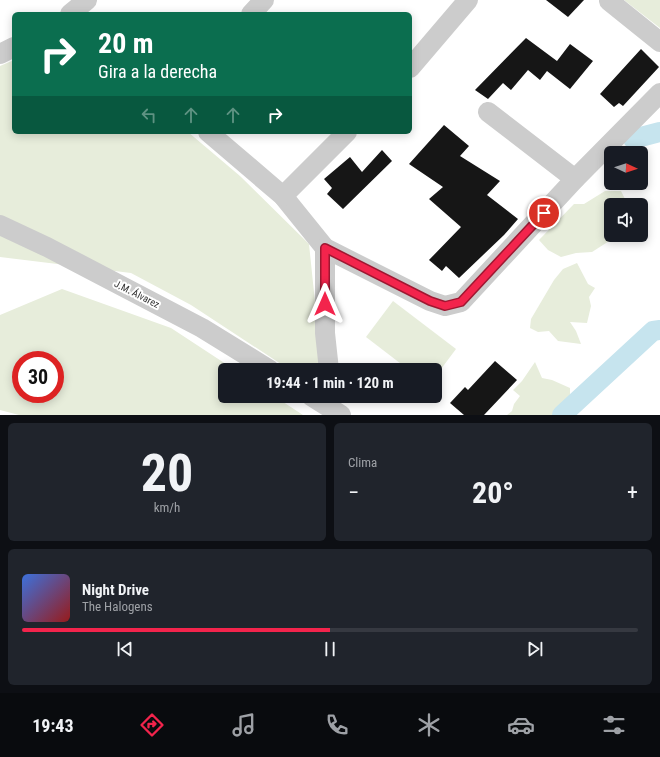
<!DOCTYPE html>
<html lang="es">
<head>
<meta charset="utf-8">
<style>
  :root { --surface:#171b24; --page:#20242c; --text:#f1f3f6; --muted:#9ea1a6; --line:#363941; --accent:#f3244c }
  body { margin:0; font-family:"Roboto Condensed",sans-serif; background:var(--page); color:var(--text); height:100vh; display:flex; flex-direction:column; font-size:15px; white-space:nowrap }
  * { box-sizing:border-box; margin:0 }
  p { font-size:13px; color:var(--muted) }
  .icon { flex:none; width:22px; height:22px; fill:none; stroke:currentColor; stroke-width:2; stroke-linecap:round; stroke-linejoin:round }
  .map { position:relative; height:415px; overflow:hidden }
  .panel { display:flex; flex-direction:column; gap:8px; padding:8px; background:#0d0f14; flex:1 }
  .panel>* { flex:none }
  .guide { position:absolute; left:12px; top:12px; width:400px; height:122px; border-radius:6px; box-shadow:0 2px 10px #0003; background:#0b6e4f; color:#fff; overflow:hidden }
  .needle { width:26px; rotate:93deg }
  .fabs { position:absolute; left:604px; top:146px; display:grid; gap:8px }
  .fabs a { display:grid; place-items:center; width:44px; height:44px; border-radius:6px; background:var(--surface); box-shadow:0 2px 10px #0003; font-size:20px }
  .speed { position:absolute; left:12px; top:351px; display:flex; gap:8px; font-size:20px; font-weight:700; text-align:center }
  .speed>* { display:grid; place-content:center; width:52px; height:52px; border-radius:50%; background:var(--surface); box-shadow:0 2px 10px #0003; line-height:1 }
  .speed .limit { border:6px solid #d22; background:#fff; color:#111 }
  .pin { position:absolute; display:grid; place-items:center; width:34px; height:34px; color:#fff; margin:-17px; border:2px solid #fff; border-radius:50%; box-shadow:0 1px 4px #0007 }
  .me { position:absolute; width:44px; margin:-22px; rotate:0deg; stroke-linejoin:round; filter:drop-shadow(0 0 3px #0008) }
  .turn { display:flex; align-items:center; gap:14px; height:84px; padding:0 20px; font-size:18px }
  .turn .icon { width:52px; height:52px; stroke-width:2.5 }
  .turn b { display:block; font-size:28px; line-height:34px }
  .lanes { display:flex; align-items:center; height:38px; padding:0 20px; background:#0003; justify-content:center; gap:20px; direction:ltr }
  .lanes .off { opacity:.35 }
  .big { font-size:30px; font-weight:700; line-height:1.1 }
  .panel .tile { flex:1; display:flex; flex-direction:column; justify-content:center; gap:6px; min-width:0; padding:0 14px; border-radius:6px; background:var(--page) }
  .panel .dial { align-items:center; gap:0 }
  .dial b { font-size:52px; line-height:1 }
  .song { display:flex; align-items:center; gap:12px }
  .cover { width:48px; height:48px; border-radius:6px; background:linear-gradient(135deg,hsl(220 70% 55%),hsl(0 70% 35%)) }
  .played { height:4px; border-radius:2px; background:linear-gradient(90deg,var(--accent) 50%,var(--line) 50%) }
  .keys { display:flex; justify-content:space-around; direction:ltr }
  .heat { display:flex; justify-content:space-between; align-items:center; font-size:22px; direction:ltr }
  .panel .tiles { flex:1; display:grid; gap:8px; grid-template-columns:1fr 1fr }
  .tile:last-child { grid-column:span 2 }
  .trip { position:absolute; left:218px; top:363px; width:224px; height:40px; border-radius:6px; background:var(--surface); box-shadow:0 2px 10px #0003; font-weight:700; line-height:40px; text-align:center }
  .menu { display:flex; height:64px; justify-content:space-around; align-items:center; background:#090b0e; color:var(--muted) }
  .menu .icon { width:28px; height:28px }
  .menu .on { color:var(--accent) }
  .menu b { font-size:18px; color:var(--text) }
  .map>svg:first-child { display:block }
  .green { fill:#e7eddb; fill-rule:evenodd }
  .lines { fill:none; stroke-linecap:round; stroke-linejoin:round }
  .canal { stroke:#c6e4ee; stroke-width:20 }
  .building { fill:#161616 }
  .minor { stroke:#ccc; stroke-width:20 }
  .route-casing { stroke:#9e1731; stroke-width:10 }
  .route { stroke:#f3244c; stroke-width:7 }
  .labels { text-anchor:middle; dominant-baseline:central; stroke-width:4; stroke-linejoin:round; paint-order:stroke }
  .street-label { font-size:10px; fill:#2f2f2f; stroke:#fff }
</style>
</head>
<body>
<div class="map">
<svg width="660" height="415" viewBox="0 0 660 415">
  <rect width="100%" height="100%" fill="#fff"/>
  <!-- green -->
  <g class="green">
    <path d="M624 0H660V28Z"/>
    <path d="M14 60V132H188L240 176 309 244 322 370H290L191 305 131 273 0 257V66Z"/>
    <path d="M605 191H621L626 201 627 205H611V235L617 236 592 252 576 253 561 257 548 250 539 240 574 204H584Z"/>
    <path d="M577 263 588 284 595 288 589 297 591 306 587 323 570 322 576 331 581 344 558 341 549 331 538 332 530 328 531 319 554 280 563 269Z"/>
    <path d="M62 289 171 328 235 370H225V396H274L303 415H19L0 410V315ZM21 360H55V394H21Z"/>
    <path d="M393 301 456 349 435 377V370H409L366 337Z"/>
    <path d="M535 362 542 378 552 380 570 388V399L555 415H507L512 411 514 404 520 396 513 390 522 381Z"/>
  </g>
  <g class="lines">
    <!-- canal -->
    <g class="canal">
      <path d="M633 139 660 132"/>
      <path d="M562 415 653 331 660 330"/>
    </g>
  </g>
  <!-- building -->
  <g class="building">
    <path d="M546 0H584L568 17Z"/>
    <path d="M526 38 557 61 570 44 593 61 570 89 547 71 540 80 528 70 511 90 503 83 488 99 475 90Z"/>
    <path d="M641 49 659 67 623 106 619 103 614 107 600 94Z"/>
    <path d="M444 125 469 146 460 156 500 181 487 195 518 219 504 235 459 278 446 266 442 271 429 260 461 227 429 199 443 187 409 164Z"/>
    <path d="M382 150 392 161 343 209 327 194 332 188 324 179 350 157 362 172Z"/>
    <path d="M495 361 517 380 484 415H464L450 403 465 387 468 390Z"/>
  </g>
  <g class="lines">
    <!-- minor -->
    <g class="minor">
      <path d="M609 1 660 42"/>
      <path d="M70 14 87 0"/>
      <path d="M251 14 264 0"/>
      <path d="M0 54 14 47"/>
      <path d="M410 68 468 0"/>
      <path d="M488 112 575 179"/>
      <path d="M208 132 283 196 325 248V333L329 370"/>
      <path d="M283 196 347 132"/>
      <path d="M0 225 47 247 202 328 270 370"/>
      <path d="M325 248 430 301 445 306 461 302 575 179 660 93"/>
      <path d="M311 396 341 415"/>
    </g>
  </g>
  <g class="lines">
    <defs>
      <path id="route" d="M325 304V248L430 301 445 306 461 302 544 213"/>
    </defs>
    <!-- route casing -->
    <use href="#route" class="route-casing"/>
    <!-- route -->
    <use href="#route" class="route"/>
  </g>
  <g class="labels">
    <!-- street labels -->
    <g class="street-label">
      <text transform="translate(137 294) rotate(27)">J.M. Álvarez</text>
    </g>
  </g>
</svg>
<div class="fabs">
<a><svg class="needle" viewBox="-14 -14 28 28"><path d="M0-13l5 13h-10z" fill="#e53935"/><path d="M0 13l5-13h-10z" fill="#9ea1a6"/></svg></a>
<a><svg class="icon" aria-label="sound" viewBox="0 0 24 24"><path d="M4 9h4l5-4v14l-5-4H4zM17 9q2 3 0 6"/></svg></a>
</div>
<div class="speed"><div class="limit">30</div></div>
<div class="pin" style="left:544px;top:213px;background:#d93025"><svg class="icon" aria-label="arrive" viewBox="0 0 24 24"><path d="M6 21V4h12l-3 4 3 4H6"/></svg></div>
<svg class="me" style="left:325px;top:304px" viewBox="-20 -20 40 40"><path d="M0-17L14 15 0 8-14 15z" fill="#f3244c" stroke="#fff" stroke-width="4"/></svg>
<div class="trip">19:44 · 1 min · 120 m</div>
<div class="guide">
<div class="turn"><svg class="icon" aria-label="right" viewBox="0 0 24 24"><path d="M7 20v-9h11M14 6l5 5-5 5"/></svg><div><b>20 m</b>Gira a la derecha</div></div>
<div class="lanes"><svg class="icon off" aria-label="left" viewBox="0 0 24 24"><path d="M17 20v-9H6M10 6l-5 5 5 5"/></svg><svg class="icon off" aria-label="ahead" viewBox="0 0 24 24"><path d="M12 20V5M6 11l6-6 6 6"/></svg><svg class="icon off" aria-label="ahead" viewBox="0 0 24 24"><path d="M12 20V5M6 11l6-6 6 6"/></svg><svg class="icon" aria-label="right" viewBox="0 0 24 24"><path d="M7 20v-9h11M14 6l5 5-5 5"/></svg></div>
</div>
</div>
<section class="panel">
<div class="tiles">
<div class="tile dial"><b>20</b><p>km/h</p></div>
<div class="tile"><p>Clima</p>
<div class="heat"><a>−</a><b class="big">20°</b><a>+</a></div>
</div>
<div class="tile">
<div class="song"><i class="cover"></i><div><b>Night Drive</b><p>The Halogens</p></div></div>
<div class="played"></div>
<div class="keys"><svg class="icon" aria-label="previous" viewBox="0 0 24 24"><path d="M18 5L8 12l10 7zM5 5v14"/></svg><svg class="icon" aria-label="pause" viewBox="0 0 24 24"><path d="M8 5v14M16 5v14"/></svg><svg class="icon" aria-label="next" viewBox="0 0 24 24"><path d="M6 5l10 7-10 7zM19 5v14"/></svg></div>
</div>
</div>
</section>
<nav class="menu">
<b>19:43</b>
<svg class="icon on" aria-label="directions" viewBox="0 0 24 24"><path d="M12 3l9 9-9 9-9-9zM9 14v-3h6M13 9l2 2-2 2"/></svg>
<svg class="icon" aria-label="music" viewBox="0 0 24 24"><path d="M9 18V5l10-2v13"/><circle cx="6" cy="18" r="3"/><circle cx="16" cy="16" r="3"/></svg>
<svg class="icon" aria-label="phone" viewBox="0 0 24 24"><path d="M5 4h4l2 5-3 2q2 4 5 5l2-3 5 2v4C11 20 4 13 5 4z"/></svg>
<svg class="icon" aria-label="climate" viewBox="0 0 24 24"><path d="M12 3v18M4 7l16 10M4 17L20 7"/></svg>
<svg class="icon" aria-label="car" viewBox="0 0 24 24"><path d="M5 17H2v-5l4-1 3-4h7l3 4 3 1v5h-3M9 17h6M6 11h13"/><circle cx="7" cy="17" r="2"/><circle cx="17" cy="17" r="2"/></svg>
<svg class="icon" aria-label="filters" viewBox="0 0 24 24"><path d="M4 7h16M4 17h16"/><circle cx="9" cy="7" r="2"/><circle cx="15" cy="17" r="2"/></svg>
</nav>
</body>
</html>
